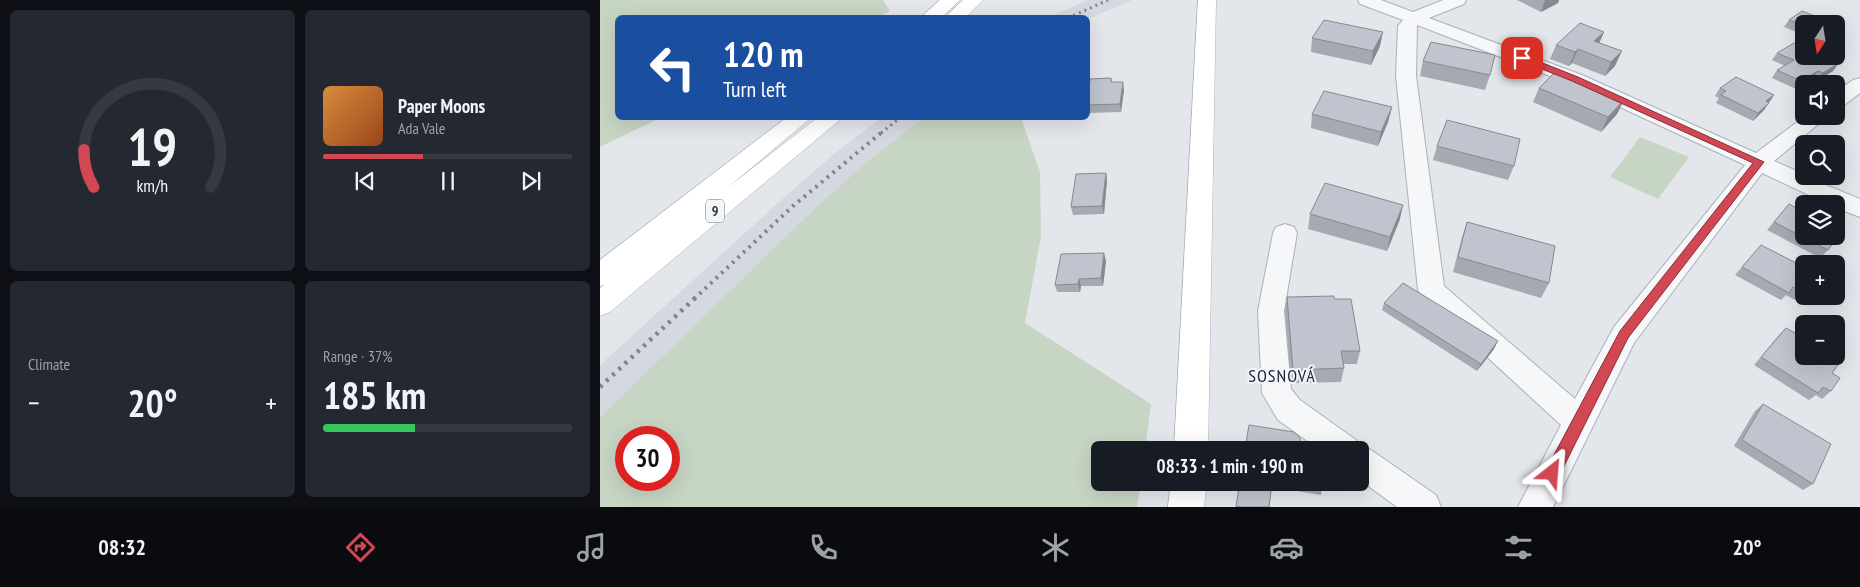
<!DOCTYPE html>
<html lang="en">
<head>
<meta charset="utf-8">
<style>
  :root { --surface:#171b24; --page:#242831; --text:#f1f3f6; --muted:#9ea1a6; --line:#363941; --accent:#d14753 }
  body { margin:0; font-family:"PT Sans Narrow",sans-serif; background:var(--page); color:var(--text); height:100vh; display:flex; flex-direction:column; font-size:19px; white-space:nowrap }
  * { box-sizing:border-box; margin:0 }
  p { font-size:16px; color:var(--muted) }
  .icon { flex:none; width:28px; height:28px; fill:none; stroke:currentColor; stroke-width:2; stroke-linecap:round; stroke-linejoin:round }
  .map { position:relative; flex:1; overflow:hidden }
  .side { display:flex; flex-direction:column; gap:10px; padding:10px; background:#0d0f14; width:600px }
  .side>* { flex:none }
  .guide { position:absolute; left:15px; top:15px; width:475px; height:105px; border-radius:8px; box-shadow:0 5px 20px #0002; background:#1a4fa0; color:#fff; overflow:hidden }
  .needle { width:32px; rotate:192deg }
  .tools { position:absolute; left:1195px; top:15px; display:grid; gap:10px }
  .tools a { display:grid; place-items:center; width:50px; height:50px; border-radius:8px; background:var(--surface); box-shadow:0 5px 20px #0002; font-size:25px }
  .speed { position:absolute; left:15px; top:426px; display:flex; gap:10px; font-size:25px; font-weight:700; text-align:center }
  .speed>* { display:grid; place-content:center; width:65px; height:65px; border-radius:50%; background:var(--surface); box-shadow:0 5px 20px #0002; line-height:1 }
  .speed .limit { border:8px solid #d22; background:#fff; color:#111 }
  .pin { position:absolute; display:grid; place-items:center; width:42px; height:42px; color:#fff; margin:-21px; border-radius:10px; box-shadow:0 2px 8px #0006 }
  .me { position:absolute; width:55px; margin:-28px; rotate:28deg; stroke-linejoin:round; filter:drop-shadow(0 0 4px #0008) }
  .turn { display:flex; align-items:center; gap:18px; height:105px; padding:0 25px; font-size:22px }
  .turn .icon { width:65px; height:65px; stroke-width:2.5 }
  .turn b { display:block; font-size:35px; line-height:42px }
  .big { font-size:38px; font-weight:700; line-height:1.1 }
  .side .tile { flex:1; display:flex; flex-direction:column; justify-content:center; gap:8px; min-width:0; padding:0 18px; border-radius:8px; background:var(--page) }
  .side .dial { align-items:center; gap:0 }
  .dial svg { height:130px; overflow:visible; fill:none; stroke:var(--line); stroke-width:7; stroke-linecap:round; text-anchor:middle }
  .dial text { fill:var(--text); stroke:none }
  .song { display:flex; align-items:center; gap:15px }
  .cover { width:60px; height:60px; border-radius:8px; background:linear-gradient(135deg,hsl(30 70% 55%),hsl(20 70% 35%)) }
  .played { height:5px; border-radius:2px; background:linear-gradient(90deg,var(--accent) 40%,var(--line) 40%) }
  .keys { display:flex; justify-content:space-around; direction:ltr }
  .heat { display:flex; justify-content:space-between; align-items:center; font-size:28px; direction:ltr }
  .charge { height:8px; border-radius:4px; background:linear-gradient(90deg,#34c759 37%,var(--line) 0) }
  .side .tiles { flex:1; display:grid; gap:10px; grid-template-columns:repeat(2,1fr) }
  .trip { position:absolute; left:491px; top:441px; width:278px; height:50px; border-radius:8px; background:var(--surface); box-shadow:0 5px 20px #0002; font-weight:700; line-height:50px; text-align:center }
  .tabs { display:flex; height:80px; justify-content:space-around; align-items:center; background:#090b0e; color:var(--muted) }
  .tabs .icon { width:35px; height:35px }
  .tabs .selected { color:var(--accent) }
  .tabs b { font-size:22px; color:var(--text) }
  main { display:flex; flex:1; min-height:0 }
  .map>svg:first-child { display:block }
  .built { fill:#d5d8e0 }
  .green { fill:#c7d5c4; fill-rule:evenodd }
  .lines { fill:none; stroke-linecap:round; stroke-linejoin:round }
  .street-casing { stroke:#acb0b9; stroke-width:2 }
  .secondary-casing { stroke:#acb0b9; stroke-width:1 }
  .primary-casing { stroke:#a2a9b7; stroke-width:1 }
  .street { fill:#f6f7f9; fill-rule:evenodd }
  .secondary { fill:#fff; fill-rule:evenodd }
  .primary { fill:#fff; fill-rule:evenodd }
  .rail-far2 { stroke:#7c8495; stroke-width:3; stroke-dasharray:2 4; stroke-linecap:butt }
  .rail-far1 { stroke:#7c8495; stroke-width:4; stroke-dasharray:2.5 5; stroke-linecap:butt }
  .rail { stroke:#7c8495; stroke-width:4.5; stroke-dasharray:3 5.5; stroke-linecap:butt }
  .wall { fill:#a5a9b1 }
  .shaded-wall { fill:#868990 }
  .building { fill:#c0c4ce; stroke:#868990 }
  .route { fill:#d14753; stroke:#882e36 }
  .labels { text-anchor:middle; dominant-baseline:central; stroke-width:4; stroke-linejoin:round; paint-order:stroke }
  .shield { fill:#f3f5f8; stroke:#666c7a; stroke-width:1 }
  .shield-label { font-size:14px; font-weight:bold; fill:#2a3244 }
  .quarter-label { font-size:18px; letter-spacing:1px; fill:#1c2335; stroke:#f3f5f8 }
</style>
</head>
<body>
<main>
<section class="side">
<div class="tiles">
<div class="tile dial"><svg viewBox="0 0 100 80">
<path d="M14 69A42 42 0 1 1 86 69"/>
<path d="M14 69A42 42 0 0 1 8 46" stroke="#d14753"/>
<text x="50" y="56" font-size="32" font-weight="700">19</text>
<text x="50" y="72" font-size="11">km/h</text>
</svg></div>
<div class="tile">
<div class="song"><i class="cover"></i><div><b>Paper Moons</b><p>Ada Vale</p></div></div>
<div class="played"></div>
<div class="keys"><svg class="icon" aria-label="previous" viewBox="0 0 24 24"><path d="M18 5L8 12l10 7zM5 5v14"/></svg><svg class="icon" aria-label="pause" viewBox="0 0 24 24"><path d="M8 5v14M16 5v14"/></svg><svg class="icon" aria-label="next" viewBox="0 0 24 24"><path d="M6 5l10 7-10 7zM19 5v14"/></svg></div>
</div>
<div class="tile"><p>Climate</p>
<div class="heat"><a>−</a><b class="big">20°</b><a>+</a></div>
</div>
<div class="tile"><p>Range · 37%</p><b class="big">185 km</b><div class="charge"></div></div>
</div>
</section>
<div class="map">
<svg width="1260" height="507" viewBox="0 0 1260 507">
  <rect width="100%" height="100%" fill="#e3e6eb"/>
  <!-- built -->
  <g class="built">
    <path d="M488 0H532L488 19 450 17Z"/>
    <path d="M281 118H323L264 164 212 211 0 417V365L179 202 234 154Z"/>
  </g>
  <!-- green -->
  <g class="green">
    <path d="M0 0H283L290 11 276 18H18V118H60L0 147Z"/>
    <path d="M323 118H421L440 172 441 236 425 323 551 404 545 450H500V482L541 483 537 507H0V417L212 211 264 164ZM26 438H69V480H26Z"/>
    <path d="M1040 137 1089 157 1058 199 1010 177Z"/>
  </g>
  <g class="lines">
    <defs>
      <g id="street">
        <path d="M758 0H781L813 12 843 0H866L864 4 829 18 982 75 1156 153 1205 116H1228L1174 161 1204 174V176L1260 199V217L1236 208V204H1228L1162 173 1034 343 953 507H918L961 425 822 297 818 290 796 76 798 26 803 20 760 4ZM817 25 968 83 1145 165 1014 327 975 399 844 286 816 76Z"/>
        <path d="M1260 78V93L1243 106 1236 108V92L1253 80Z"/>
        <path d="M685 224 694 227 697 233 684 311 691 389 700 400 756 440 759 446 771 450 836 495 841 507H797L760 480V450H720L678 420 662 393 658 311 673 233 676 227Z"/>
      </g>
      <g id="secondary">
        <path d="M598 0H616L608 450H574Z"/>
        <path d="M571 482H607L604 507H568Z"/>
      </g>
      <g id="primary">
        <path d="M340 0H360L341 18H320Z"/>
        <path d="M363 0H383L365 18H344Z"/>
        <path d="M186 118H211L127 188 217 118H242L10 312 0 316V288L4 285 0 286V260Z"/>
      </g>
    </defs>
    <!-- street casing -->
    <use href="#street" class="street-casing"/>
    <!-- secondary casing -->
    <use href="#secondary" class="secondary-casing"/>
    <!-- primary casing -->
    <use href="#primary" class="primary-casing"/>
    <!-- street -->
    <use href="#street" class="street"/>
    <!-- secondary -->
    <use href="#secondary" class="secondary"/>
    <!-- primary -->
    <use href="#primary" class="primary"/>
    <!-- rail-far2 -->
    <g class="rail-far2">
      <path d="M468 18 508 0"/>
      <path d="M281 133 300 118"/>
    </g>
    <!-- rail-far1 -->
    <path class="rail-far1" d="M94 299 193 206 282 132"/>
    <!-- rail -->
    <path class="rail" d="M0 387 95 298"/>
  </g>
  <!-- wall -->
  <g class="wall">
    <path d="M917 0H959L958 3 941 12Z"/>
    <path d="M1189 20 1204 24V35L1184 27Z"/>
    <path d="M1004 32 999 43 1015 66 1005 76 972 63 969 66 950 59 956 45Z"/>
    <path d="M712 38 780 46 771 65 711 52Z"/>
    <path d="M1177 53 1233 71 1217 81 1212 79 1196 89 1172 78 1177 70 1185 66 1172 60Z"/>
    <path d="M823 61 890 75 885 90 820 76Z"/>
    <path d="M511 78 512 82 524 90 521 112 488 113V82Z"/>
    <path d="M939 88 1024 100 1017 114 1001 132 933 102Z"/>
    <path d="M1120 88 1174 95 1164 110 1153 121 1116 103 1119 98 1115 96Z"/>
    <path d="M792 107 788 122 778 146 711 128 712 114Z"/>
    <path d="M837 146 914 166 908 180 833 160Z"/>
    <path d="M506 173 507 180 504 214 473 215 471 207Z"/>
    <path d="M1189 204 1228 250 1220 258 1167 230Z"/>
    <path d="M710 214 800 219 787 251 708 229Z"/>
    <path d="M867 222 949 283 941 298 853 272 862 237Z"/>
    <path d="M506 261 503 286H481L480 292H457L455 285Z"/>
    <path d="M1142 267 1204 291 1195 300 1186 295 1181 300 1135 275Z"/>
    <path d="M687 297 734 299 760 351 757 364H744V368L741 382 691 383 685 311Z"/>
    <path d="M784 303 894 349 877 371 782 310Z"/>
    <path d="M1186 328 1232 373 1231 391 1222 399 1216 395 1209 400 1154 365 1179 335Z"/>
    <path d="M1163 404 1213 484 1203 490 1134 446 1155 411Z"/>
    <path d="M640 482H723L721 495 672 487 669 507H636Z"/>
  </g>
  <!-- shaded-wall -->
  <g class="shaded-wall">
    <path d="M945 0H959L958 3 941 12Z"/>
    <path d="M1244 27 1238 35 1236 36V33Z"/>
    <path d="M783 32 780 46 771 65 773 51Z"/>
    <path d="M1004 32 998 46 994 41Z"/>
    <path d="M978 49 972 63 969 66 975 52Z"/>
    <path d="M1022 51 1015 66 1005 76 1011 62Z"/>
    <path d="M1239 63 1233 71 1217 81 1223 73Z"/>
    <path d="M1218 71 1212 79 1196 89 1201 81Z"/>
    <path d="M523 82 524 90 521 112 520 104Z"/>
    <path d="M1174 95 1164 110 1153 121 1166 101Z"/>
    <path d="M1024 100 1017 114 1001 132 1008 117Z"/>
    <path d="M792 107 788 122 778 146 781 132Z"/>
    <path d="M506 173 507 180 504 214 502 206Z"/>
    <path d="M803 205 800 219 787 251 790 237Z"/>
    <path d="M504 253 506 261 503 286 501 278Z"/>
    <path d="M479 279 481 286 480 292 478 284Z"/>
    <path d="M898 341 894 349 877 371 881 364Z"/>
  </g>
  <!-- building -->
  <g class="building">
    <path d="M1202 11 1235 24H1204V26L1189 20Z"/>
    <path d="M724 20 783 32 773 51 712 38Z"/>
    <path d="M980 23 1004 32 994 41 1022 51 1011 62 978 49 975 52 956 45Z"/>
    <path d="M1236 24 1244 27 1236 33Z"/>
    <path d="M831 42 895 55 890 75 823 61Z"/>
    <path d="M1194 43 1204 48V56H1223L1239 63 1223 73 1218 71 1201 81 1177 70 1194 60 1177 53Z"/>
    <path d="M955 72 1024 100 1008 117 939 88Z"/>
    <path d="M1136 77 1174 95 1166 101 1169 103 1158 113 1121 95 1126 91 1120 88Z"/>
    <path d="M511 78V82H523L520 104 488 105V82H490V79Z"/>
    <path d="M724 91 792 107 781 132 712 114Z"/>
    <path d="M847 120 920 139 914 166 837 146Z"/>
    <path d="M506 173 502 206 471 207 476 174Z"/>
    <path d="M725 183 803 205 790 237 710 214Z"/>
    <path d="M1189 204 1204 212V236H1236V228L1242 231 1228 250 1174 222Z"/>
    <path d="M867 222 955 246 949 283 858 257Z"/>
    <path d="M1161 245 1204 267V291L1202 293 1193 287 1189 293 1142 267Z"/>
    <path d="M504 253 501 278 479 279 478 284 455 285 461 254Z"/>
    <path d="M803 283 898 341 881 364 784 303Z"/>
    <path d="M734 296V299H751L760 351H741L744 368 693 370 687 297Z"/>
    <path d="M1186 328 1204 338V356H1234L1241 361 1232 373 1240 378 1231 391 1223 387 1218 393 1161 357Z"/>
    <path d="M1163 404 1231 444 1213 484 1142 440Z"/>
    <path d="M649 425 694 432 700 438 701 446 726 450H645Z"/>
    <path d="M640 482H672L669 507H641L636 506Z"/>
    <path d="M682 482H723V489Z"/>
  </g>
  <!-- route -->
  <path class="route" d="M919 56H925L978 77 1164 162 1028 338 958 478 952 480 947 478 945 473 947 468 1020 331 1153 163 972 81 919 60Z"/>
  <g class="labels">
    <!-- shield labels -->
    <rect class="shield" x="106" y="199.5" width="18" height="23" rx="4"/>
    <g class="shield-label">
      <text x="115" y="211">9</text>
    </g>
    <!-- quarter labels -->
    <g class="quarter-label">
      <text x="682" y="375">SOSNOVÁ</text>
    </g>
  </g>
</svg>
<div class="tools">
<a><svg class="needle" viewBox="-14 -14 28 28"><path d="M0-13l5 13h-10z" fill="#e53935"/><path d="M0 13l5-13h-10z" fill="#9ea1a6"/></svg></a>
<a><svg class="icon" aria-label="sound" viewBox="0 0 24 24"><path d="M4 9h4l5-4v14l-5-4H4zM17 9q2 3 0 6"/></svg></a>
<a><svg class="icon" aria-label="search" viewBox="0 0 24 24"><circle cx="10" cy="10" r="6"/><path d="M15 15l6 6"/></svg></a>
<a><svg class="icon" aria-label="layers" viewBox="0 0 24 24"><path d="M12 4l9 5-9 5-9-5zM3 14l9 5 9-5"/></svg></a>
<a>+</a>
<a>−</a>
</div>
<div class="speed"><div class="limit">30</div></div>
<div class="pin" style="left:922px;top:58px;background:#d93025"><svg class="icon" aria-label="arrive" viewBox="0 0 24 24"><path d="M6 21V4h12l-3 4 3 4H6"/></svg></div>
<svg class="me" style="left:952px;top:473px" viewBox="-20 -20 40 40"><path d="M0-17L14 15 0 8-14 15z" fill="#d14753" stroke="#fff" stroke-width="4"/></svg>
<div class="trip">08:33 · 1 min · 190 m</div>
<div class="guide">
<div class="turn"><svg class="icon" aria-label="left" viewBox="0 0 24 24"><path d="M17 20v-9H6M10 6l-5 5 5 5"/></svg><div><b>120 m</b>Turn left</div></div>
</div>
</div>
</main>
<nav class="tabs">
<b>08:32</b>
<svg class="icon selected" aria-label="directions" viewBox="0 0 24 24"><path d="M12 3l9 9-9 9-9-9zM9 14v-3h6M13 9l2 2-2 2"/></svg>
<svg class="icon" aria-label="music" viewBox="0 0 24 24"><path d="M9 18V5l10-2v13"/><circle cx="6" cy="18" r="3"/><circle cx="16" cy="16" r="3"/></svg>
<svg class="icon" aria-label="phone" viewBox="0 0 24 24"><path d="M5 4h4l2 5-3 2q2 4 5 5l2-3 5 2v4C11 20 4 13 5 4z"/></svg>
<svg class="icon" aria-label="climate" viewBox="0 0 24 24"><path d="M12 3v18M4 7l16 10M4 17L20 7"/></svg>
<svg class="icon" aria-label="car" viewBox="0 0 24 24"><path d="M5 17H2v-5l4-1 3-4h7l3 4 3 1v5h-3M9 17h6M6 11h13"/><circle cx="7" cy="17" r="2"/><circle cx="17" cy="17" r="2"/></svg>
<svg class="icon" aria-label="filters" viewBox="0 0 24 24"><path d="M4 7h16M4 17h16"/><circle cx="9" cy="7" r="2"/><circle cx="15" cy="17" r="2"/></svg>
<b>20°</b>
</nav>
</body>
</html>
